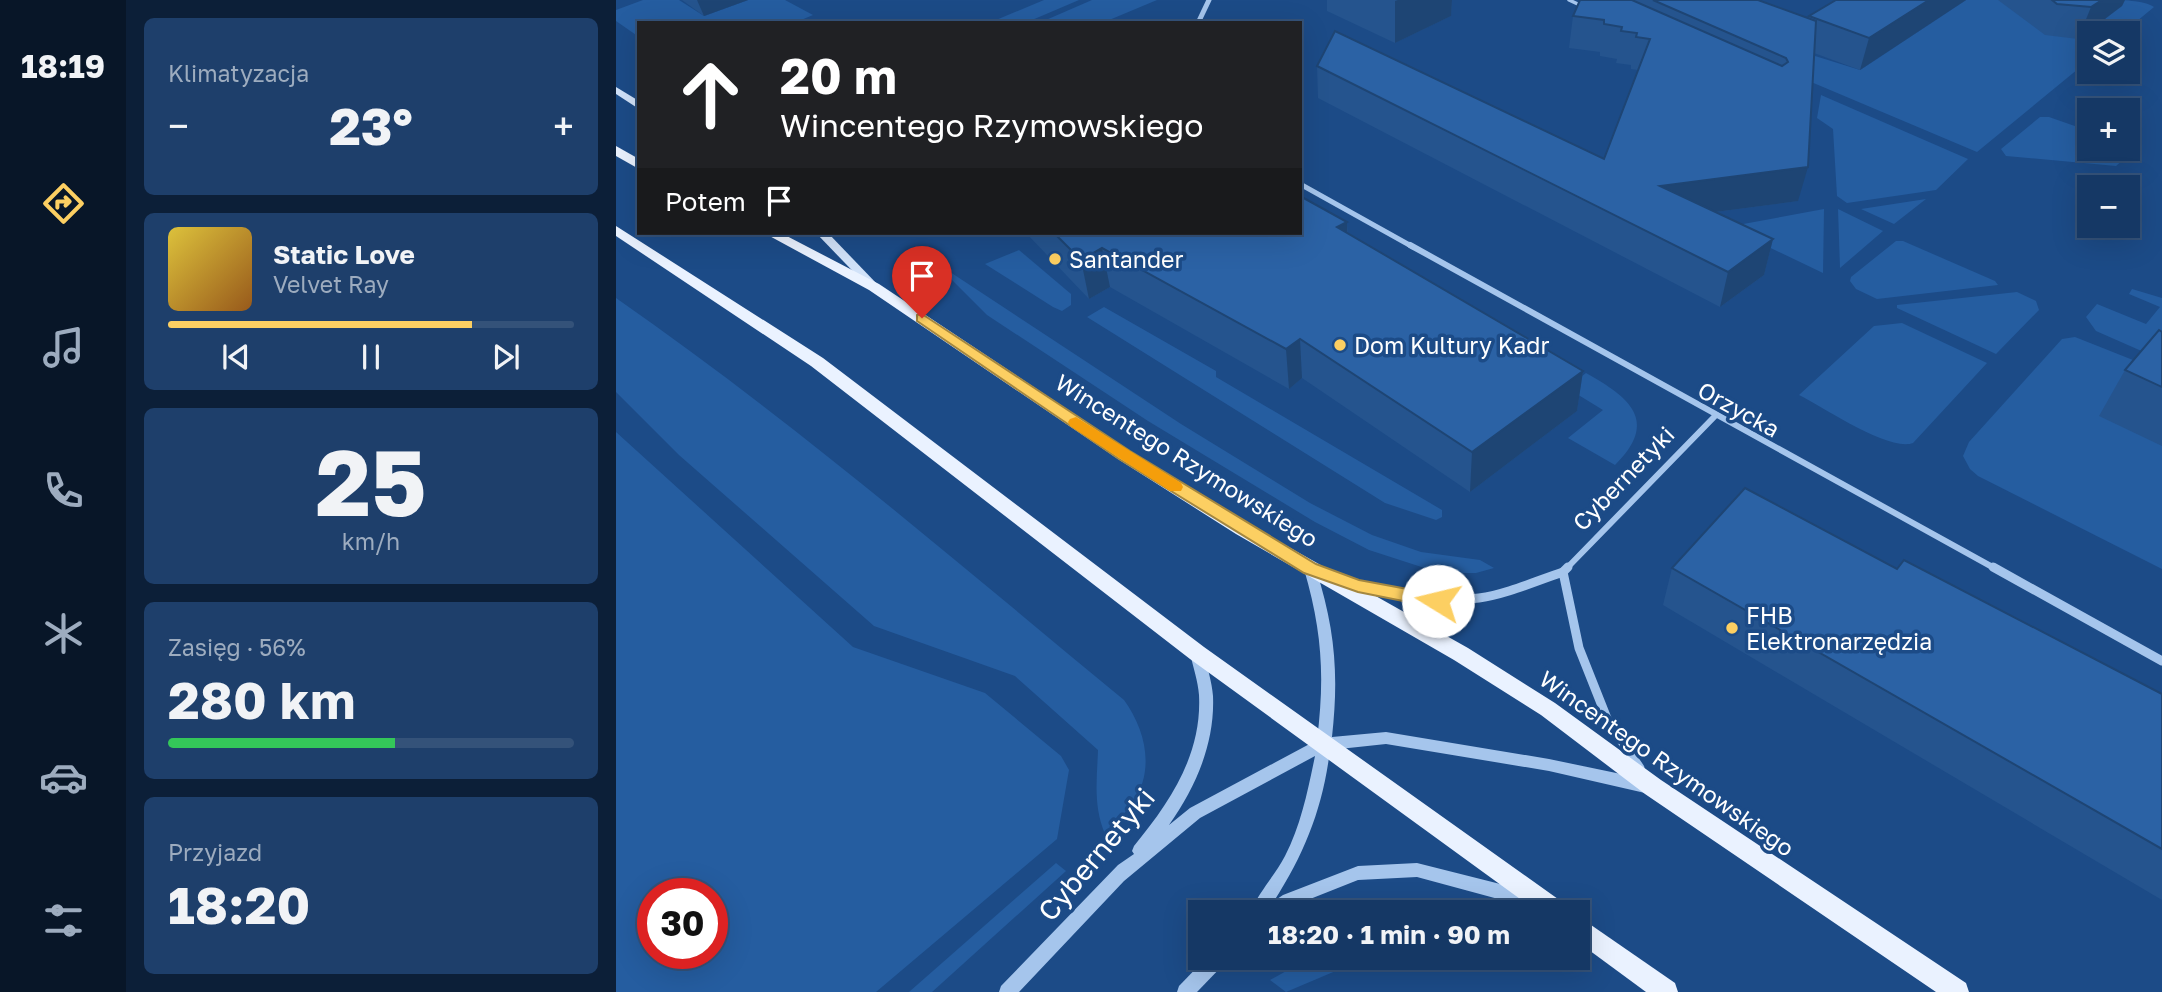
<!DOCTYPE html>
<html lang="pl">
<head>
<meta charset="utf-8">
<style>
  :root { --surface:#153865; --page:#1e3f6b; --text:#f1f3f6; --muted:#9dacbf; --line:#345279; --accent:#fccf62 }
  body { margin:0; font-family:"Golos Text",sans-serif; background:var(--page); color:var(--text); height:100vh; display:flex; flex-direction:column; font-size:26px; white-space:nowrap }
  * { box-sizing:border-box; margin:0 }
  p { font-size:23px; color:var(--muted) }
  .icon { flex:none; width:38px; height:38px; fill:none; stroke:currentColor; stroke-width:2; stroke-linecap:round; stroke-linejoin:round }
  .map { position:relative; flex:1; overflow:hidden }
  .details { display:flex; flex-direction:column; gap:18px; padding:18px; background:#0c1f38; width:490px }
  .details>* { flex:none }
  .top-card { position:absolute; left:21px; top:21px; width:665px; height:214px; border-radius:0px; box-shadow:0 7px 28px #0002,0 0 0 2px var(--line); background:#202124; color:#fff; overflow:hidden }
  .buttons { position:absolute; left:1461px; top:21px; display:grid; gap:14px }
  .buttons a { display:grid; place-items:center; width:63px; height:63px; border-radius:0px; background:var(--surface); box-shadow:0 7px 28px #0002,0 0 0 2px var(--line); font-size:35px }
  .speed { position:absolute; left:21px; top:878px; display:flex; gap:14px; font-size:35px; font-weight:700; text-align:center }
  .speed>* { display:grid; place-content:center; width:91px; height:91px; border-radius:50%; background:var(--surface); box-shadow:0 7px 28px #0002,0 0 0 2px var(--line); line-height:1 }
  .speed .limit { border:10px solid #d22; background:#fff; color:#111 }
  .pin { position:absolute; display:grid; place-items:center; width:60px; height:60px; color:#fff; margin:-72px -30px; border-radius:50% 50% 50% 0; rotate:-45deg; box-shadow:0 0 7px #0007 }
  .pin .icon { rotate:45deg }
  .me { position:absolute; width:77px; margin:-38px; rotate:279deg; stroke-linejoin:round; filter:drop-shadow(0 0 5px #0008) }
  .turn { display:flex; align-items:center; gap:24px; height:147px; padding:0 28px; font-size:32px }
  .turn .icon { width:91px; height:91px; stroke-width:2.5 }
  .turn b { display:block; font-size:49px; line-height:60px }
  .then { display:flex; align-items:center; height:66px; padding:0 28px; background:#0003; gap:14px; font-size:26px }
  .big { font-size:52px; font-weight:700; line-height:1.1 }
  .details .widget { flex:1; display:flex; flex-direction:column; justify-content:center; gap:10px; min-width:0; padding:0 24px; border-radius:10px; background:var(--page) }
  .details .dial { align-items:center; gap:0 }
  .dial b { font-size:91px; line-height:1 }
  .song { display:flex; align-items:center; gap:21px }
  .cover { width:84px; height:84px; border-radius:10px; background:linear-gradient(135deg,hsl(50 70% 55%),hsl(30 70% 35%)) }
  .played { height:7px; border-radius:4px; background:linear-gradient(90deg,var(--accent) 75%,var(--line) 75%) }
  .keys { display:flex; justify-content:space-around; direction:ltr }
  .heat { display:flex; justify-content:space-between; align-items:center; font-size:38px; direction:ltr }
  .charge { height:10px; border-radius:5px; background:linear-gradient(90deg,#34c759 56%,var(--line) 0) }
  .trip { position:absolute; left:572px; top:900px; width:402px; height:70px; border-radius:0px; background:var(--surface); box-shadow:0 7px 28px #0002,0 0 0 2px var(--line); font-weight:700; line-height:70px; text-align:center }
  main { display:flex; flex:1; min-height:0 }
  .dock { display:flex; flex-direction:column; width:126px; justify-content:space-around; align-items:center; background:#081628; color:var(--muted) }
  .dock .icon { width:49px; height:49px }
  .dock .on { color:var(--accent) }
  .dock b { font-size:32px; color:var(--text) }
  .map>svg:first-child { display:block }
  .green { fill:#255da0; fill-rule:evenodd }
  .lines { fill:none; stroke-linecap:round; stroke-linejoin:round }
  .service { stroke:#a5c5ec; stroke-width:3.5 }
  .minor-far2 { stroke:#a5c5ec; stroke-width:5 }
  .minor-far1 { stroke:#a5c5ec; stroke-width:6 }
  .minor { stroke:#a5c5ec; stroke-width:9 }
  .tertiary { fill:#a5c5ec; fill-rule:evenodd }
  .secondary { fill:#d1e2f9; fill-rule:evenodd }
  .primary { fill:#eaf2ff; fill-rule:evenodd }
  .wall { fill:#25548e }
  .shaded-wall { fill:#1e4574 }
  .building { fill:#2b62a5; stroke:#1e4574; stroke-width:2 }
  .route { fill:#fccf62; stroke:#a48740; stroke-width:2 }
  .slow { fill:#f59e0b }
  .poi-dot { fill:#fccf62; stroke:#1c4b87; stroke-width:2.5 }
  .labels { text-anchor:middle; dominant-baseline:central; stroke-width:7; stroke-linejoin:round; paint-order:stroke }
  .poi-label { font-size:23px; fill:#fff; stroke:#1c4b87; text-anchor:start }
  .street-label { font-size:23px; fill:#fff; stroke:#1c4b87 }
  .near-street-label { font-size:28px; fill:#fff; stroke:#1c4b87 }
</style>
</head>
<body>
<main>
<nav class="dock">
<b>18:19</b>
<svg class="icon on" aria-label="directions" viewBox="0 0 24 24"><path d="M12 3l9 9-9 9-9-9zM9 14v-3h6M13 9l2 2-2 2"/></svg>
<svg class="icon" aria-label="music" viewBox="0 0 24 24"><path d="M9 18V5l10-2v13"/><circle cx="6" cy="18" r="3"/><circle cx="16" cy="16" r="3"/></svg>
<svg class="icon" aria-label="phone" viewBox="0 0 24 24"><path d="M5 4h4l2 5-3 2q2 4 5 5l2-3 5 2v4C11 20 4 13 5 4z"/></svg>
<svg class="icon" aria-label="climate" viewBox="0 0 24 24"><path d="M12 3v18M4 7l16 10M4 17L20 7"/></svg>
<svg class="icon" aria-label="car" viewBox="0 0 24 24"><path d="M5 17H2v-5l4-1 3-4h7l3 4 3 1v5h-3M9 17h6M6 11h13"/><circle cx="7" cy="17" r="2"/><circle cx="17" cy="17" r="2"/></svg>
<svg class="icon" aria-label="filters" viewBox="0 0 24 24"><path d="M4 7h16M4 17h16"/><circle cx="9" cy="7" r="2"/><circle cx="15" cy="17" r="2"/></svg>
</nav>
<section class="details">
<div class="widget"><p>Klimatyzacja</p>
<div class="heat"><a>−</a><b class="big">23°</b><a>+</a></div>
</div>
<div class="widget">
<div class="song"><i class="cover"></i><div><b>Static Love</b><p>Velvet Ray</p></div></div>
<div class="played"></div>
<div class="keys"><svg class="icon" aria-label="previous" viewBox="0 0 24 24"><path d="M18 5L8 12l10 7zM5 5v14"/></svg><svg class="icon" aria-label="pause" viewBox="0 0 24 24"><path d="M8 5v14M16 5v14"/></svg><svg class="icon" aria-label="next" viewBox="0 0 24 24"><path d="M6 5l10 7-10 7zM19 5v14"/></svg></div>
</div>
<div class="widget dial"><b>25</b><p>km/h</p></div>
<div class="widget"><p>Zasięg · 56%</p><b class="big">280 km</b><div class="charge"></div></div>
<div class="widget"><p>Przyjazd</p><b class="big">18:20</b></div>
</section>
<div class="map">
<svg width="1546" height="992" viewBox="0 0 1546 992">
  <rect width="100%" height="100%" fill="#1c4b87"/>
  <!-- green -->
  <g class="green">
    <path d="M27 0H63L88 16 132 0H169L197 15 178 23H23V37L0 21V10Z"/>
    <path d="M428 0H463L409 23H373Z"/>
    <path d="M476 0H541L486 23H423Z"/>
    <path d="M1350 0H1443L1462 39 1480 25 1502 33H1474L1473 60 1361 152 1138 58 1183 51 1244 70Z"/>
    <path d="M1490 0C1505 0 1528 0 1538 7L1515 26 1488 20 1502 8Z"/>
    <path d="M1205 95 1352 159 1320 190 1231 203 1221 196 1217 129 1201 118Z"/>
    <path d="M1424 117H1433L1473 131 1474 149H1512V146L1517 151 1500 166 1390 156 1385 149Z"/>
    <path d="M1310 199 1278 224 1245 209Z"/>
    <path d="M1208 209 1207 273 1111 227Z"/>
    <path d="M1222 209 1267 231 1224 268Z"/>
    <path d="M1280 241H1287L1379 281 1382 285 1261 299 1240 289 1234 281 1235 277Z"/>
    <path d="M403 250 455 294V305L446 311 437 307 369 264Z"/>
    <path d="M328 268 565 424 694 503 756 535 805 552 864 560 878 568 860 573H824L753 550 699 522 532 421 371 315 325 269Z"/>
    <path d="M1516 289 1546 298V360L1480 331 1470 317 1481 304 1530 324 1544 307 1513 294Z"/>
    <path d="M1401 292 1420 301 1423 310 1380 354 1281 308V305Z"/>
    <path d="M0 298C177 421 342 563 508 700 529 729 539 768 518 801 510 813 498 823 489 834 477 806 481 779 482 750L399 676 258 626 63 455 0 392Z"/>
    <path d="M488 307 600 371V377L826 510V517L820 520 769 503 471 317Z"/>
    <path d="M1286 323 1371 363 1297 443C1273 452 1207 407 1183 395L1258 326Z"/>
    <path d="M1459 337 1527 364 1546 446V569L1362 476 1354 469 1347 456 1353 442 1446 339Z"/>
    <path d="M970 373C1013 397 1044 421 999 465L952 438 987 410 951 388Z"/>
    <path d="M0 432 237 647 369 693 445 756 453 770 441 839 260 992H0ZM37 894H96V954H37Z"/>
    <path d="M440 863 450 871 316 992H293Z"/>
    <path d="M703 957H768L761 965 748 959 670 992 654 980 685 963Z"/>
  </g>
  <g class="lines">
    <!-- service -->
    <path class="service" d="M953 0 966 6"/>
    <!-- minor-far2 -->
    <g class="minor-far2">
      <path d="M582 23 593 0"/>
      <path d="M684 184 797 247"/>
    </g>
    <!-- minor-far1 -->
    <g class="minor-far1">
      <path d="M794 245 1380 569"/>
      <path d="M950 569 1100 415"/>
    </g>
    <!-- minor -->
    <g class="minor">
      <path d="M1377 567 1546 661"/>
      <path d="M947 572 963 648 992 721 1024 768"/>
      <path d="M734 583C777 594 819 604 863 598 891 594 920 581 947 572L952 567"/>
    </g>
    <!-- tertiary -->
    <g class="tertiary">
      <path d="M694 564 699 566 700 569C719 629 723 674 716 737L770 732 933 759 1029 779 1034 781 1037 786 1034 791 1029 793 933 771 770 744 714 750C707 807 689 853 658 901L667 895 742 866 801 863 916 892 922 895 924 900 922 905 916 908 801 877 742 880 679 905 670 912H634C643 892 659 875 669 856 685 825 692 790 699 756L584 818 508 881 403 992H383L385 986 502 865 518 854 516 851 518 846C554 802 586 755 583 695 582 681 577 667 574 653L576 649 581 647 586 649 588 653C591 667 596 682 597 696 599 743 580 787 553 825L574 808 701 740C709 676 706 631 688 569L689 566Z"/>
      <path d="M591 957H611L609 963 581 992H561L563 986Z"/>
    </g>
    <!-- secondary -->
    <g class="secondary">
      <path d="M0 87 23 101V109L0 94Z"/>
      <path d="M200 233H212L262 285V289H254Z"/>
    </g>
    <!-- primary -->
    <g class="primary">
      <path d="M0 146 23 159V169L0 156Z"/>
      <path d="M0 226 207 358 588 647 949 904 952 912H922L574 659 195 366 0 236Z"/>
      <path d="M148 233H165L263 284 514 451 632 524 852 648 939 703 1045 780 1350 983 1353 992H1320L1029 794 925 715 838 660 620 534 502 459 253 290Z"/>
      <path d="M962 916 1059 983 1062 992H1030L962 942Z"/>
    </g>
  </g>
  <!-- wall -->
  <g class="wall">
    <path d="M66 0H132L88 16Z"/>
    <path d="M711 0H836L835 16 779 43 711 11Z"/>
    <path d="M964 0H1142L1193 18V16L1220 0H1350L1244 70 1198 53 1182 201 1100 212 1157 239 1148 275 1104 307 702 98 701 66 988 159 1022 70 1015 69V65L1000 63 1001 59 984 56V52L953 48 957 16Z"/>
    <path d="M1382 0H1509L1506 6 1462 39 1429 35Z"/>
    <path d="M731 222 732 234 967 371 961 411 854 492 686 378 673 389 494 287 473 299 410 233H684Z"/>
    <path d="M1546 332V446L1483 416 1509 370Z"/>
    <path d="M1056 568 1281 569 1546 694V900L1047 605Z"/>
  </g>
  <!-- shaded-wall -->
  <g class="shaded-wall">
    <path d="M81 0H132L88 16Z"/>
    <path d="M782 0H836L835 16 779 43V1Z"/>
    <path d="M1313 0H1350L1244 70 1253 38Z"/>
    <path d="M1486 0H1509L1506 6 1462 39 1475 7Z"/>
    <path d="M1192 167 1182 201 1038 220 1044 186Z"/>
    <path d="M731 222 732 260 721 227Z"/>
    <path d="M1157 239 1148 275 1104 307 1112 272Z"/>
    <path d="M486 248 494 287 473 299 465 260Z"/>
    <path d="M684 339 686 378 673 389 670 349Z"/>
    <path d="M967 371 961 411 854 492 856 452Z"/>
  </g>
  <!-- building -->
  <g class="building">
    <path d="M964 0H1016L1166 66 1172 62 1170 58 1037 0H1142L1200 21 1192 167 1044 186 1157 239 1112 272 701 66 719 31 988 159 1034 39 1020 37 1021 33 1005 31 1006 27 988 24V20L957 16Z"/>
    <path d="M1220 0H1313L1253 38 1193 16Z"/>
    <path d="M1436 0H1486L1475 7 1441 4Z"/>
    <path d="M684 196 731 222 721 227 967 371 856 452 684 339 670 349 486 248 465 260 438 233H684Z"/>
    <path d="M1543 330 1546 332V387L1509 370Z"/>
    <path d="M1129 488 1281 569 1288 560 1546 694V849L1056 568Z"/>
  </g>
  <!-- route -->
  <path class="route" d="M306 314 514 451 700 564 743 580 829 596 831 601 829 606 822 608 742 592 688 573 503 459 301 321V315Z"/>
  <!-- slow -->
  <path class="slow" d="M460 417 565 483 567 487 565 491H554L454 426 452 422 454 419Z"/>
  <!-- markers -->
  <g class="poi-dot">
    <circle cx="439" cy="259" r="7"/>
    <circle cx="724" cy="345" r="7"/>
    <circle cx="1116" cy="628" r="7"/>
  </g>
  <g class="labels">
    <!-- poi labels -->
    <g class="poi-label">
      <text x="453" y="259">Santander</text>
      <text x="738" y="345">Dom Kultury Kadr</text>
      <text x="1130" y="615">FHB<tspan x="1130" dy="26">Elektronarzędzia</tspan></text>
    </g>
    <!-- street labels -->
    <g class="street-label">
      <text transform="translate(1123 409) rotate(29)">Orzycka</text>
      <text transform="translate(571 460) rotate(32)">Wincentego Rzymowskiego</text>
      <text transform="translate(1007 478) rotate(-46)">Cybernetyki</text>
      <text transform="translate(1051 763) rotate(35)">Wincentego Rzymowskiego</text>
    </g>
    <!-- near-street labels -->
    <g class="near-street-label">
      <text transform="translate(480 854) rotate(-50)">Cybernetyki</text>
    </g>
  </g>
</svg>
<div class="buttons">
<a><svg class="icon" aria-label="layers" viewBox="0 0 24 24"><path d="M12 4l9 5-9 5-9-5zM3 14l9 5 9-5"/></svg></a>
<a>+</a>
<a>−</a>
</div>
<div class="speed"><div class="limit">30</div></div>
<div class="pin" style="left:306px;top:318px;background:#d93025"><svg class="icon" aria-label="arrive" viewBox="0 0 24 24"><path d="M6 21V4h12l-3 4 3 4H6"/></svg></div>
<svg class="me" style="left:822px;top:601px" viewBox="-20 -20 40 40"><circle r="19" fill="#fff"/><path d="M0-13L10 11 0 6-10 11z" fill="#fccf62"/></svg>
<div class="trip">18:20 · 1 min · 90 m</div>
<div class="top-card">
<div class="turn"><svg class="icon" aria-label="ahead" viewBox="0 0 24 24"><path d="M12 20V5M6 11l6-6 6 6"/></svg><div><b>20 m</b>Wincentego Rzymowskiego</div></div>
<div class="then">Potem<svg class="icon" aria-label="arrive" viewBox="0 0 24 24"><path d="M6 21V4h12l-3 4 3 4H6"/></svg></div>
</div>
</div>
</main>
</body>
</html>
